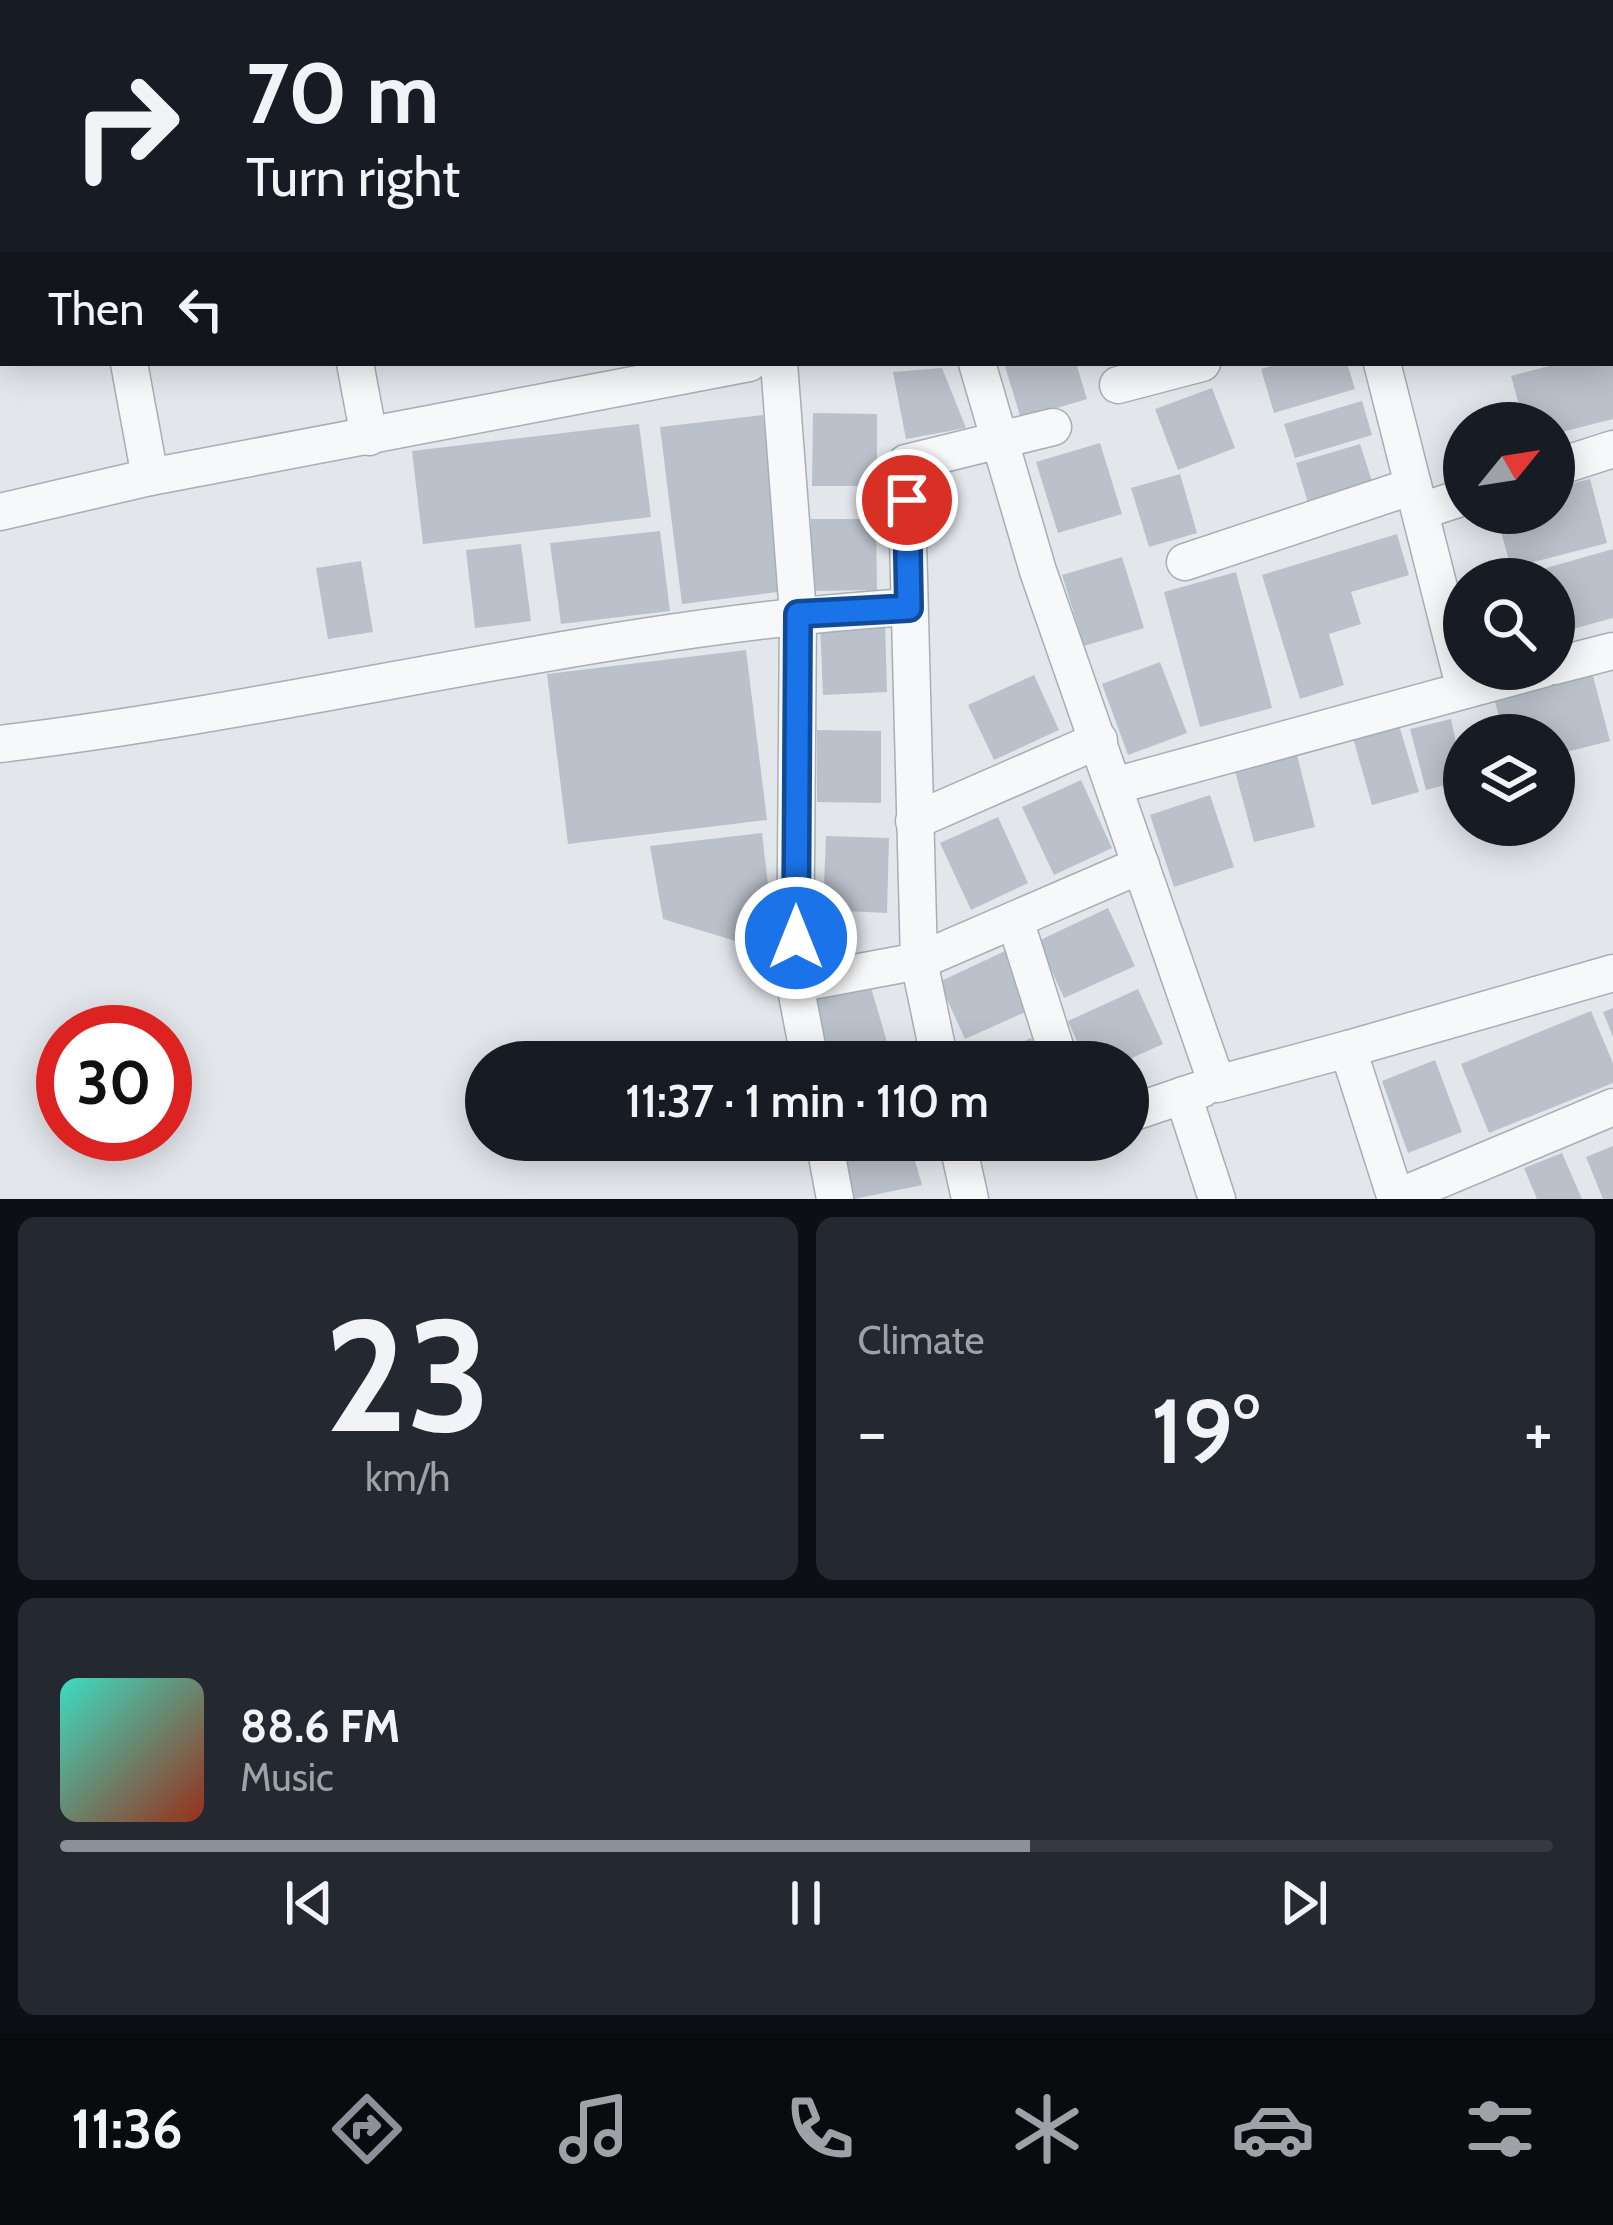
<!DOCTYPE html>
<html lang="en">
<head>
<meta charset="utf-8">
<style>
  :root { --surface:#171b24; --page:#242831; --text:#f1f3f6; --muted:#9ea1a6; --line:#363941; --accent:#8c9099 }
  body { margin:0; font-family:Cabin,sans-serif; background:var(--page); color:var(--text); height:100vh; display:flex; flex-direction:column; font-size:45px; white-space:nowrap }
  * { box-sizing:border-box; margin:0 }
  p { font-size:39px; color:var(--muted) }
  .icon { flex:none; width:66px; height:66px; fill:none; stroke:currentColor; stroke-width:2; stroke-linecap:round; stroke-linejoin:round }
  .map { position:relative; height:1199px; overflow:hidden }
  .details { display:flex; flex-direction:column; gap:18px; padding:18px; background:#0d0f14; flex:1 }
  .details>* { flex:none }
  .hud { position:absolute; left:0px; top:0px; width:1614px; height:366px; box-shadow:0 6px 30px #0003; background:#171b24; color:var(--text); overflow:hidden }
  .needle { width:78px; rotate:60deg }
  .controls { position:absolute; left:1443px; top:402px; display:grid; gap:24px }
  .controls a { display:grid; place-items:center; width:132px; height:132px; border-radius:50%; background:var(--surface); box-shadow:0 6px 30px #0003; font-size:60px }
  .speed { position:absolute; left:36px; top:1005px; display:flex; gap:24px; font-size:60px; font-weight:700; text-align:center }
  .speed>* { display:grid; place-content:center; width:156px; height:156px; border-radius:50%; background:var(--surface); box-shadow:0 6px 30px #0003; line-height:1 }
  .speed .limit { border:18px solid #d22; background:#fff; color:#111 }
  .pin { position:absolute; display:grid; place-items:center; width:102px; height:102px; color:#fff; margin:-51px; border:6px solid #fff; border-radius:50%; box-shadow:0 3px 12px #0007 }
  .me { position:absolute; width:132px; margin:-66px; rotate:0deg; stroke-linejoin:round; filter:drop-shadow(0 0 9px #0008) }
  .turn { display:flex; align-items:center; gap:42px; height:252px; padding:0 48px; font-size:54px }
  .turn .icon { width:156px; height:156px; stroke-width:2.5 }
  .turn b { display:block; font-size:84px; line-height:102px }
  .then { display:flex; align-items:center; height:114px; padding:0 48px; background:#0003; gap:24px; font-size:45px }
  .big { font-size:90px; font-weight:600; line-height:1.1 }
  .details .card { flex:1; display:flex; flex-direction:column; justify-content:center; gap:18px; min-width:0; padding:0 42px; border-radius:18px; background:var(--page) }
  .details .dial { align-items:center; gap:0 }
  .dial b { font-size:156px; line-height:1 }
  .song { display:flex; align-items:center; gap:36px }
  .cover { width:144px; height:144px; border-radius:18px; background:linear-gradient(135deg,hsl(170 70% 55%),hsl(10 70% 35%)) }
  .played { height:12px; border-radius:6px; background:linear-gradient(90deg,var(--accent) 65%,var(--line) 65%) }
  .keys { display:flex; justify-content:space-around; direction:ltr }
  .heat { display:flex; justify-content:space-between; align-items:center; font-size:66px; direction:ltr }
  .details .tiles { flex:1; display:grid; gap:18px; grid-template-columns:1fr 1fr }
  .card:last-child { grid-column:span 2 }
  .trip { position:absolute; left:465px; top:1041px; width:684px; height:120px; border-radius:60px; background:var(--surface); box-shadow:0 6px 30px #0003; font-weight:600; line-height:120px; text-align:center }
  .dock { display:flex; height:192px; justify-content:space-around; align-items:center; background:#090b0e; color:var(--muted) }
  .dock .icon { width:84px; height:84px }
  .dock .current { color:var(--accent) }
  .dock b { font-size:54px; color:var(--text) }
  .map>svg:first-child { display:block }
  .building { fill:#bac1ca }
  .lines { fill:none; stroke-linecap:round; stroke-linejoin:round }
  .service-casing { stroke:#a7aeb7; stroke-width:21 }
  .minor-casing { stroke:#a7aeb7; stroke-width:39 }
  .service { stroke:#f6f8fa; stroke-width:18 }
  .minor { stroke:#f6f8fa; stroke-width:36 }
  .route-casing { stroke:#114b97; stroke-width:30 }
  .route { stroke:#1a73e8; stroke-width:21 }
</style>
</head>
<body>
<div class="map">
<svg width="1613" height="1199" viewBox="0 0 1613 1199">
  <rect width="100%" height="100%" fill="#e3e7ec"/>
  <!-- building -->
  <g class="building">
    <path d="M1004 363H1076L1087 399 1021 419Z"/>
    <path d="M1282 363H1347L1355 389 1274 413 1261 369Z"/>
    <path d="M1561 363H1613V419L1554 434V423H1524L1511 376Z"/>
    <path d="M942 368 966 428 906 439 893 372Z"/>
    <path d="M1212 388 1235 448 1178 470 1155 409Z"/>
    <path d="M1362 401 1372 435 1295 458 1284 424Z"/>
    <path d="M813 413 877 414V486H812Z"/>
    <path d="M763 415 785 591 682 604 660 427Z"/>
    <path d="M639 424 651 517 423 544 412 451Z"/>
    <path d="M1100 443 1122 514 1058 533 1036 462Z"/>
    <path d="M1360 444 1373 484 1308 503 1296 463Z"/>
    <path d="M1180 474 1197 533 1149 547 1131 488Z"/>
    <path d="M1590 479 1607 543 1511 568 1496 513H1554V488Z"/>
    <path d="M811 519H876L877 590 812 591Z"/>
    <path d="M660 531 670 611 561 624 550 543Z"/>
    <path d="M1397 534 1409 575 1351 592 1361 624 1329 634 1344 685 1300 699 1262 575Z"/>
    <path d="M521 544 531 621 475 628 466 550Z"/>
    <path d="M1613 549V618L1554 634V579H1507Z"/>
    <path d="M1122 557 1144 628 1084 646 1062 575Z"/>
    <path d="M361 561 373 632 328 639 316 568Z"/>
    <path d="M1236 572 1272 708 1200 727 1164 592Z"/>
    <path d="M885 623 887 692 823 695 820 624Z"/>
    <path d="M746 650 767 820 568 844 547 674Z"/>
    <path d="M1160 662 1187 733 1128 755 1102 684Z"/>
    <path d="M1592 672 1610 741 1554 755V735H1504L1494 698Z"/>
    <path d="M1034 675 1059 730 994 760 968 705Z"/>
    <path d="M1451 719 1464 780 1426 790 1410 729Z"/>
    <path d="M1399 725 1419 792 1372 805 1353 738Z"/>
    <path d="M817 730 881 731V803L817 802Z"/>
    <path d="M1297 755 1315 827 1254 842 1235 771Z"/>
    <path d="M1081 780 1112 848 1054 875 1022 807Z"/>
    <path d="M1210 795 1234 867 1174 887 1150 815Z"/>
    <path d="M998 817 1028 883 971 910 940 843Z"/>
    <path d="M762 833 776 953 663 919 650 846Z"/>
    <path d="M826 836 889 838 887 913 823 910Z"/>
    <path d="M1108 908 1135 966 1064 998 1038 941Z"/>
    <path d="M1005 951 1032 1009 965 1039 939 982Z"/>
    <path d="M870 984 892 1059 829 1062 811 1001Z"/>
    <path d="M1138 989 1163 1044 1123 1062H1086L1068 1021Z"/>
    <path d="M1613 1008V1037L1603 1012Z"/>
    <path d="M1591 1011 1613 1063V1083L1489 1133 1461 1064Z"/>
    <path d="M1031 1038 1043 1062H979Z"/>
    <path d="M1435 1060 1462 1132 1408 1153 1382 1081Z"/>
    <path d="M837 1140H909L922 1185 854 1199Z"/>
    <path d="M1613 1146V1199H1603L1586 1157Z"/>
    <path d="M1562 1153 1582 1199H1537L1524 1168Z"/>
  </g>
  <g class="lines">
    <defs>
      <g id="service">
        <path d="M1156 0 1157 3"/>
        <path d="M959 3 969 0"/>
      </g>
      <g id="minor">
        <path d="M69 0 70 3"/>
        <path d="M290 0 291 3"/>
        <path d="M748 0 749 3"/>
        <path d="M1611 36 1613 35"/>
        <path d="M1611 243H1613"/>
        <path d="M129 363 150 477"/>
        <path d="M355 363 369 437"/>
        <path d="M779 363 798 614 795 984 810 1062"/>
        <path d="M977 363 1038 571 1217 1084 1348 1049 1396 1199"/>
        <path d="M1382 363 1465 690"/>
        <path d="M1118 385 1202 363"/>
        <path d="M1554 468 1613 449"/>
        <path d="M1421 511 1464 497"/>
        <path d="M0 512 150 477 749 363"/>
        <path d="M1185 562 1413 486"/>
        <path d="M1554 666 1613 651"/>
        <path d="M0 744C304 708 604 626 909 607"/>
        <path d="M1114 786 1543 669"/>
        <path d="M914 821 1099 740"/>
        <path d="M1015 920 1060 1062"/>
        <path d="M795 984 919 961 1141 865"/>
        <path d="M1348 1049 1613 973"/>
        <path d="M940 1062 919 961 906 463 1053 427"/>
        <path d="M1183 1095 1217 1199"/>
        <path d="M1128 1114 1202 1089"/>
        <path d="M824 1140 835 1199"/>
        <path d="M957 1140 970 1199"/>
        <path d="M1396 1198 1613 1107"/>
      </g>
    </defs>
    <!-- service casing -->
    <use href="#service" class="service-casing"/>
    <!-- minor casing -->
    <use href="#minor" class="minor-casing"/>
    <!-- service -->
    <use href="#service" class="service"/>
    <!-- minor -->
    <use href="#minor" class="minor"/>
  </g>
  <g class="lines">
    <defs>
      <path id="route" d="M796 938 798 614 909 608 907 500"/>
    </defs>
    <!-- route casing -->
    <use href="#route" class="route-casing"/>
    <!-- route -->
    <use href="#route" class="route"/>
  </g>
</svg>
<div class="controls">
<a><svg class="needle" viewBox="-14 -14 28 28"><path d="M0-13l5 13h-10z" fill="#e53935"/><path d="M0 13l5-13h-10z" fill="#9ea1a6"/></svg></a>
<a><svg class="icon" aria-label="search" viewBox="0 0 24 24"><circle cx="10" cy="10" r="6"/><path d="M15 15l6 6"/></svg></a>
<a><svg class="icon" aria-label="layers" viewBox="0 0 24 24"><path d="M12 4l9 5-9 5-9-5zM3 14l9 5 9-5"/></svg></a>
</div>
<div class="speed"><div class="limit">30</div></div>
<div class="pin" style="left:907px;top:500px;background:#d93025"><svg class="icon" aria-label="arrive" viewBox="0 0 24 24"><path d="M6 21V4h12l-3 4 3 4H6"/></svg></div>
<svg class="me" style="left:796px;top:938px" viewBox="-20 -20 40 40"><circle r="17" fill="#1a73e8" stroke="#fff" stroke-width="3"/><path d="M0-11L8 9 0 5-8 9z" fill="#fff"/></svg>
<div class="trip">11:37 · 1 min · 110 m</div>
<div class="hud">
<div class="turn"><svg class="icon" aria-label="right" viewBox="0 0 24 24"><path d="M7 20v-9h11M14 6l5 5-5 5"/></svg><div><b>70 m</b>Turn right</div></div>
<div class="then">Then<svg class="icon" aria-label="left" viewBox="0 0 24 24"><path d="M17 20v-9H6M10 6l-5 5 5 5"/></svg></div>
</div>
</div>
<section class="details">
<div class="tiles">
<div class="card dial"><b>23</b><p>km/h</p></div>
<div class="card"><p>Climate</p>
<div class="heat"><a>−</a><b class="big">19°</b><a>+</a></div>
</div>
<div class="card">
<div class="song"><i class="cover"></i><div><b>88.6 FM</b><p>Music</p></div></div>
<div class="played"></div>
<div class="keys"><svg class="icon" aria-label="previous" viewBox="0 0 24 24"><path d="M18 5L8 12l10 7zM5 5v14"/></svg><svg class="icon" aria-label="pause" viewBox="0 0 24 24"><path d="M8 5v14M16 5v14"/></svg><svg class="icon" aria-label="next" viewBox="0 0 24 24"><path d="M6 5l10 7-10 7zM19 5v14"/></svg></div>
</div>
</div>
</section>
<nav class="dock">
<b>11:36</b>
<svg class="icon current" aria-label="directions" viewBox="0 0 24 24"><path d="M12 3l9 9-9 9-9-9zM9 14v-3h6M13 9l2 2-2 2"/></svg>
<svg class="icon" aria-label="music" viewBox="0 0 24 24"><path d="M9 18V5l10-2v13"/><circle cx="6" cy="18" r="3"/><circle cx="16" cy="16" r="3"/></svg>
<svg class="icon" aria-label="phone" viewBox="0 0 24 24"><path d="M5 4h4l2 5-3 2q2 4 5 5l2-3 5 2v4C11 20 4 13 5 4z"/></svg>
<svg class="icon" aria-label="climate" viewBox="0 0 24 24"><path d="M12 3v18M4 7l16 10M4 17L20 7"/></svg>
<svg class="icon" aria-label="car" viewBox="0 0 24 24"><path d="M5 17H2v-5l4-1 3-4h7l3 4 3 1v5h-3M9 17h6M6 11h13"/><circle cx="7" cy="17" r="2"/><circle cx="17" cy="17" r="2"/></svg>
<svg class="icon" aria-label="filters" viewBox="0 0 24 24"><path d="M4 7h16M4 17h16"/><circle cx="9" cy="7" r="2"/><circle cx="15" cy="17" r="2"/></svg>
</nav>
</body>
</html>
